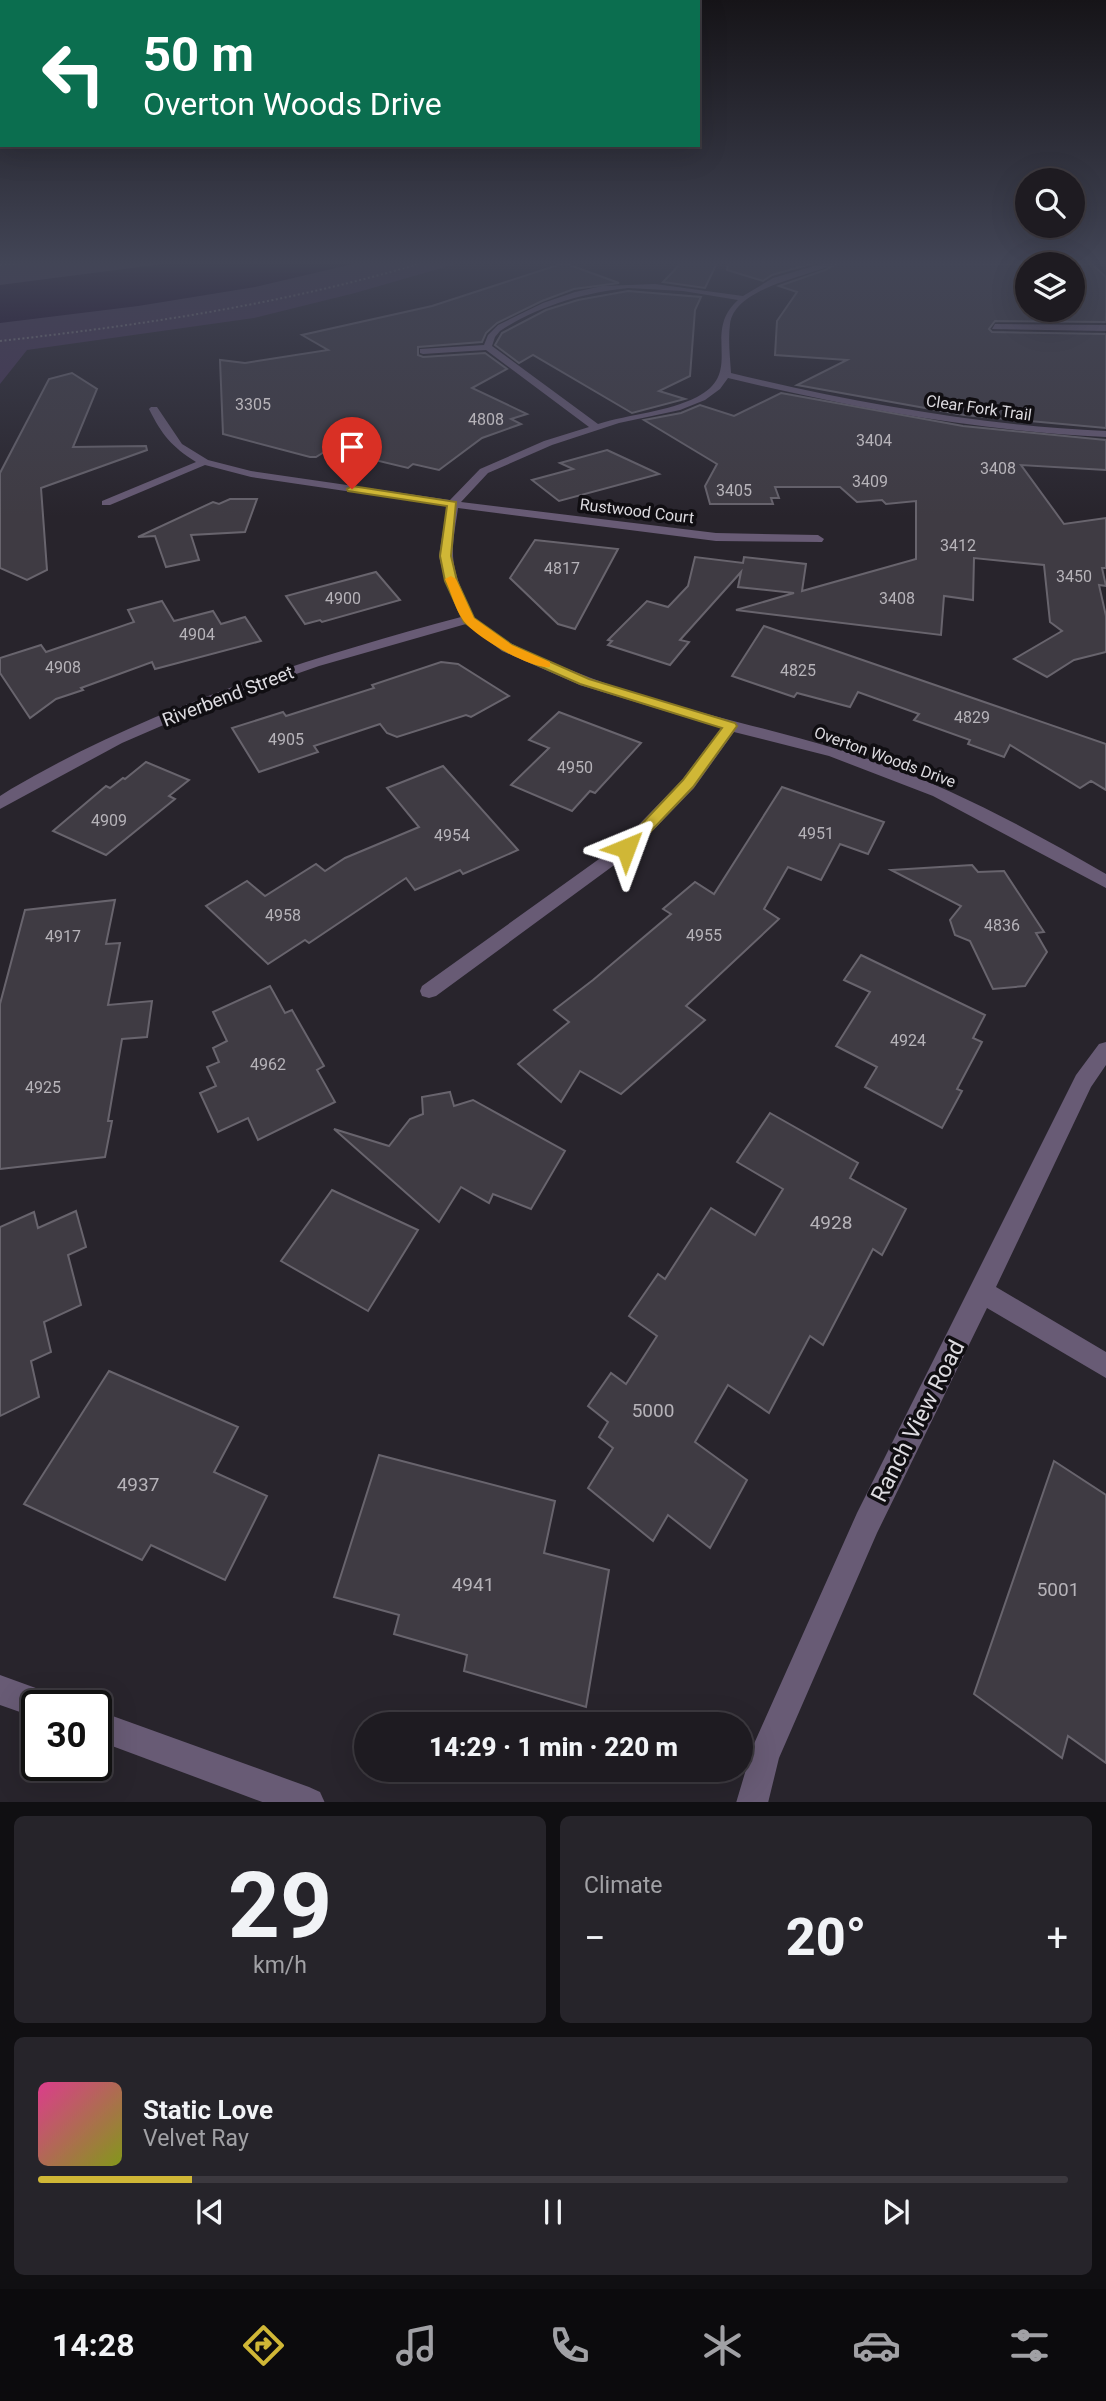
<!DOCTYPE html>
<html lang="en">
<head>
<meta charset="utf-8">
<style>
  :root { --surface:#1e1b21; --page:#26242a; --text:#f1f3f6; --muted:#a1a1a5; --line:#3c393f; --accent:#d0b736 }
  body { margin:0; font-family:Roboto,sans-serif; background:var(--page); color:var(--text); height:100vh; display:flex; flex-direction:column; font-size:26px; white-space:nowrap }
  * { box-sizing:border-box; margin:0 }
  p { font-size:23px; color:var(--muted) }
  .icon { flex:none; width:38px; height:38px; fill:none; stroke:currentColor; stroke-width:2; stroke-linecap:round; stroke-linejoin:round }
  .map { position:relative; height:1802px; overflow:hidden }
  .side { display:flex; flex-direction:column; gap:14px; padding:14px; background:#100f12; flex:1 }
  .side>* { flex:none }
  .banner { position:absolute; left:0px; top:0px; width:700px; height:147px; box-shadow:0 7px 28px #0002,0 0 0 2px var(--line); background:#0b6e4f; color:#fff; overflow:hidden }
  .fabs { position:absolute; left:1015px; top:168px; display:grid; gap:14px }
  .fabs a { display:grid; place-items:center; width:70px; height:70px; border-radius:50%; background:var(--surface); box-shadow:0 7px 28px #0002,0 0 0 2px var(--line); font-size:35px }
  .speed { position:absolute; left:21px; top:1690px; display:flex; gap:14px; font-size:35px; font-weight:700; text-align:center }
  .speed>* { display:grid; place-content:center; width:91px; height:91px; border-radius:50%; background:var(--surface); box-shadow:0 7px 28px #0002,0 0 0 2px var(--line); line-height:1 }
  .speed .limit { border:4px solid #111; border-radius:10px; background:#fff; color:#111 }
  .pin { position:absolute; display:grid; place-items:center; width:60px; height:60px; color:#fff; margin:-72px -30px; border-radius:50% 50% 50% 0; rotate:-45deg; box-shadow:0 0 7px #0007 }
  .pin .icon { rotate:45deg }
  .me { position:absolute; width:77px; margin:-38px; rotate:44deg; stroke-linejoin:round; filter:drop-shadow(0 0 5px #0008) }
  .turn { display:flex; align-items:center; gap:24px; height:147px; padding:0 28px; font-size:32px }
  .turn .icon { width:91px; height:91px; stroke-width:2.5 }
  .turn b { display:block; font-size:49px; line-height:60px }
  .big { font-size:52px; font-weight:800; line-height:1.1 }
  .side .card { flex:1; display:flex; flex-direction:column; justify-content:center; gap:10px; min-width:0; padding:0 24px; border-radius:10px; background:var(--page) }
  .side .dial { align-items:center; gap:0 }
  .dial b { font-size:91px; line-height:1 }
  .song { display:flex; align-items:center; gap:21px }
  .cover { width:84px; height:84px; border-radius:10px; background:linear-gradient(135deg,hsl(330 70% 55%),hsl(70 70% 35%)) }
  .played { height:7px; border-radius:4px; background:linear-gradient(90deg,var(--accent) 15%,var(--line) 15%) }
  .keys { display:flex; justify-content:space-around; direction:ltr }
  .heat { display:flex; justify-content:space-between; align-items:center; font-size:38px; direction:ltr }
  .side .tiles { flex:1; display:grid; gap:14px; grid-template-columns:1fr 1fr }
  .card:last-child { grid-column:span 2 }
  .trip { position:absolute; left:354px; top:1712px; width:399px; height:70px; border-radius:35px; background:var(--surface); box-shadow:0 7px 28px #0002,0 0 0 2px var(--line); font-weight:800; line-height:70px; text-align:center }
  .tab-bar { display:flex; height:112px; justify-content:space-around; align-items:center; background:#0c0b0d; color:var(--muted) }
  .tab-bar .icon { width:49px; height:49px }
  .tab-bar .selected { color:var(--accent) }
  .tab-bar b { font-size:32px; color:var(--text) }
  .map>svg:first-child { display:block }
  .green { fill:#463456 }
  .water { fill:#150124 }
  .building { fill:#3f3b43; stroke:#68646d; stroke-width:2 }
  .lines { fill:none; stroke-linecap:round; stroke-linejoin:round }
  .path { stroke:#88858c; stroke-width:2; stroke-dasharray:2 2.5; stroke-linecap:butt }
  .minor { fill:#685b75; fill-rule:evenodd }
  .route { fill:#d0b736; stroke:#877723; stroke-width:2 }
  .slow { fill:#f59e0b }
  .labels { text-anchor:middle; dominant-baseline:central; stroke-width:7; stroke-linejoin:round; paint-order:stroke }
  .number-label { font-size:16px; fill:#b6b3b9 }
  .far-street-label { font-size:16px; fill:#dddbe0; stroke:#100e12 }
  .street-label { font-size:19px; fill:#dddbe0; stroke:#100e12 }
  .near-number-label { font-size:19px; fill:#b6b3b9 }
  .near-street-label { font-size:23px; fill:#dddbe0; stroke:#100e12 }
</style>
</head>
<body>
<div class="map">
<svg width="1106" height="1803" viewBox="0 0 1106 1803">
  <rect width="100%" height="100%" fill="#28242c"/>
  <!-- green -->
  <path class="green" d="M0 263H459L355 293 254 318 27 350 0 384Z"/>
  <!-- water -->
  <path class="water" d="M170 263H357L255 287 138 306 0 323V285Z"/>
  <!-- building -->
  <g class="building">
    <path d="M564 263 619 283 574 289 542 301 497 323 486 333 482 342 418 347V355L423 357 485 353 507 369 472 388 527 414 511 419 521 424 482 438 439 470 413 464 408 468 329 449 316 457H310L223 434 220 360 245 363 328 350 302 335 432 306Z"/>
    <path d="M681 263H717L705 288 663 282Z"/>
    <path d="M728 263H814L772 275 763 281 727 270Z"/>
    <path d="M838 263 1027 264V310H1073V264H1029H1092L1106 277V322L995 321 989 329 992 332 1106 334V428L964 415 797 385 847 360 775 355 777 321 797 292 779 286 825 270Z"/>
    <path d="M628 291 701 297 695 310 690 376 659 391 685 399 632 413 533 355 519 363 495 345 502 333 546 310 578 300Z"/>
    <path d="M72 373 97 389 73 447 146 446 147 450 41 488 47 570 27 580 0 568V473L49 379Z"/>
    <path d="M781 393 963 426 1106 440V470L1021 465 1064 524 1106 518V568H1102L1106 586 1099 585 1106 616V652L1074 660 1047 677 1014 659 1062 631 1050 622 1044 565 974 558 973 600 944 596 941 635 736 610 794 593 738 587 741 572 680 640 689 642 670 665 608 645 612 641 608 640 647 601 668 607 688 586 695 557 743 563 744 557 806 564 802 591 916 559V501L886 504 882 500 857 502 840 487H775L779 498H771L773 504H710L705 486 717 464 644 420 681 413 700 405 734 416Z"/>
    <path d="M607 450 659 474 559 501 532 480 573 469 560 463Z"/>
    <path d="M230 499H257L245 532 191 535 199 560 166 567 155 536 138 537 213 502 219 504Z"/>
    <path d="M535 540 618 549 575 629 558 624 510 578Z"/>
    <path d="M376 572 400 600 322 622 320 620 305 624 286 596Z"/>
    <path d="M162 601 174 621 213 611 221 624 245 617 261 641 155 669 152 662 81 688 83 690 56 699 30 718 0 673V658L41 645 46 652 134 622 128 610Z"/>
    <path d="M764 626 1106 744V790L1091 781 1080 788 1010 745 1004 757 968 744 970 740 914 720 919 714 858 692 850 707 797 693 794 697 732 676Z"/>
    <path d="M441 662 458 664 509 696 471 717 466 715 397 737 387 733 380 724 314 746 318 752 259 772 232 728 283 712 286 716 374 688 372 685Z"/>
    <path d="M559 712 641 743 595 793 590 791 572 811 511 785 549 748 529 740Z"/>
    <path d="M146 762 189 780 169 796 175 799 106 855 53 831 106 786 110 788 123 778 125 779Z"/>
    <path d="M443 766 518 850 463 874 460 870 415 890 406 878 309 943 305 940 268 964 206 906 247 881 265 896 316 864 325 871 345 858 419 827 387 788Z"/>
    <path d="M782 787 884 822 868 854 840 844 821 880 788 867 764 909 779 919 686 1006 705 1020 621 1094 580 1071 561 1102 518 1064 569 1022 554 1010 593 980 671 914 663 909 695 882 714 894Z"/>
    <path d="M972 865 978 872 1004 871 1044 932 1036 933 1047 952 1025 986 993 989 970 941 955 935 950 920 961 906 891 870Z"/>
    <path d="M115 900 106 944 120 943 108 1005 152 1001 147 1037 122 1039 108 1121H112L105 1157 0 1169V1004L25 910Z"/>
    <path d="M861 955 985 1015 973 1038 982 1042 957 1089 962 1091 942 1128 865 1087 877 1067 836 1046 870 992 844 980Z"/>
    <path d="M270 986 285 1013 292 1010 324 1066 317 1070 335 1102 258 1140 248 1118 218 1132 200 1093 216 1086 207 1067 219 1062 213 1048 227 1041 213 1012Z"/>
    <path d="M450 1092 454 1106 473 1100 565 1151 531 1209 493 1194 489 1203 461 1187 439 1222 334 1129 389 1146 410 1119 423 1114 422 1097Z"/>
    <path d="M770 1113 858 1163 850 1178 906 1209 882 1255 873 1249 823 1345 810 1336 769 1413 728 1385 695 1442 747 1480 710 1548 668 1515 653 1541 588 1488 613 1448 599 1437 608 1422 588 1406 611 1373 626 1384 657 1336 629 1316 658 1274 665 1279 711 1208 755 1235 783 1189 737 1162Z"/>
    <path d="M332 1190 418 1230 368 1311 281 1261Z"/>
    <path d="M76 1211 86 1247 68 1255 81 1305 44 1322 51 1352 31 1361 39 1397 0 1416V1227L34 1212 38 1228Z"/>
    <path d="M109 1371 238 1427 214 1472 267 1496 225 1580 151 1545 142 1560 24 1504Z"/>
    <path d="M379 1455 555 1501 544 1553 609 1570 586 1707 464 1671 467 1655 394 1634 399 1615 334 1597Z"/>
    <path d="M1054 1461 1106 1495V1763L1068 1736 1062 1758 974 1694Z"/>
  </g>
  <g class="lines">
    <!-- path -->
    <g class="path">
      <path d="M0 265 25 263"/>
      <path d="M0 341C143 325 284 304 422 263"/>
    </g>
    <!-- minor -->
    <g class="minor">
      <path d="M824 263H836C810 277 735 286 730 324 728 340 730 357 731 373 855 403 978 425 1106 431V437C978 431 853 408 728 378L720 389 705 400 680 410 619 423 552 445 488 473 461 502 716 533 818 535 824 539 822 542 716 541 458 508C452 550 448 560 466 600 469 606 471 614 476 619 498 640 526 651 554 663 645 703 743 721 837 749 933 777 1021 825 1106 874V888L933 796 829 756 734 732 694 788 632 852 436 996 429 998 422 996 420 991 422 986 620 844 682 780 721 728 580 685 502 651 466 624 319 666 219 701 122 743 0 809V796L11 789C151 707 305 659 461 617L445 581 439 556 447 506 251 477 205 465 110 505H102V501L196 462C171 446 162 435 149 409L151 407H157L182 444 208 460 251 471 450 500 480 469 544 441 589 427 486 350 423 354 420 353V349L484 345 488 335 498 325 543 303 575 292 602 286 655 284 743 296 773 278ZM628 288 683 291 738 300C701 333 745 372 697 397 667 412 630 414 598 424L492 346 495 337 500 331C538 306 583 293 628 288Z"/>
      <path d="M995 324 1106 325V331L992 329Z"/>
      <path d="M1106 1042V1065L1091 1087 996 1287 1106 1352V1378L987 1308 877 1533 779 1758 768 1803H736L753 1746 857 1513 1076 1075 1099 1044Z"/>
      <path d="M0 1675 55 1695 59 1706H37V1718L0 1705Z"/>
      <path d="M96 1710 309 1787 320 1792 325 1803H265L96 1740Z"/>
    </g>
  </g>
  <!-- sky -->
  <linearGradient id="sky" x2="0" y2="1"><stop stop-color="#161418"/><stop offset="0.51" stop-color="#424556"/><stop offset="1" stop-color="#424556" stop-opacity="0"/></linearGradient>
  <rect width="1106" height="516" fill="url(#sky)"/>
  <!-- route -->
  <path class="route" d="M352 486 456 502 451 556 457 581 474 618 512 645 589 679 735 723 737 726 693 787 632 851H621L619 848 683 780 722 728 580 684 503 650 464 622 445 581 440 556 447 506 348 491 347 489Z"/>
  <!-- slow -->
  <path class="slow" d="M451 576 456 579 474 618 512 645 550 662V667C531 670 474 636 463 620 455 609 451 592 445 579Z"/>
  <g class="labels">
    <!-- number labels -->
    <g class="number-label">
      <text x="253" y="404">3305</text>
      <text x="486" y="419">4808</text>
      <text x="874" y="440">3404</text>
      <text x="998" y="468">3408</text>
      <text x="870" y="481">3409</text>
      <text x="734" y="490">3405</text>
      <text x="958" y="545">3412</text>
      <text x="562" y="568">4817</text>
      <text x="1074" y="576">3450</text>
      <text x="343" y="598">4900</text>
      <text x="897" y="598">3408</text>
      <text x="197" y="634">4904</text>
      <text x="63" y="667">4908</text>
      <text x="798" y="670">4825</text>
      <text x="972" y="717">4829</text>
      <text x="286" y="739">4905</text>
      <text x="575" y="767">4950</text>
      <text x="109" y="820">4909</text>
      <text x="816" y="833">4951</text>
      <text x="452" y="835">4954</text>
      <text x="283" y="915">4958</text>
      <text x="1002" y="925">4836</text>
      <text x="704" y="935">4955</text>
      <text x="63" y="936">4917</text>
      <text x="908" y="1040">4924</text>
      <text x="268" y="1064">4962</text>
      <text x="43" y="1087">4925</text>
    </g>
    <!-- far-street labels -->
    <g class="far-street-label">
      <text transform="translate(979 408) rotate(8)">Clear Fork Trail</text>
      <text transform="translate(637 511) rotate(7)">Rustwood Court</text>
      <text transform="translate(885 757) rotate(20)">Overton Woods Drive</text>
    </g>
    <!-- street labels -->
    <g class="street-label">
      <text transform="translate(228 696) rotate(-21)">Riverbend Street</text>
    </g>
    <!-- near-number labels -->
    <g class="near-number-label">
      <text x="831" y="1222">4928</text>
      <text x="653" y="1410">5000</text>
      <text x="138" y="1484">4937</text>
      <text x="473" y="1584">4941</text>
      <text x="1058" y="1589">5001</text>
    </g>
    <!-- near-street labels -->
    <g class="near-street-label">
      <text transform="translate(918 1421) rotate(-63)">Ranch View Road</text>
    </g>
  </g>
</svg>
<div class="fabs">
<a><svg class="icon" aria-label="search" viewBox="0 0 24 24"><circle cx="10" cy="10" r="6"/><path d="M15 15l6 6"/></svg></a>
<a><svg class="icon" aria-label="layers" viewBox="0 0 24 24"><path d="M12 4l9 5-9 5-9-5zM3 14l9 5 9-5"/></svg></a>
</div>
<div class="speed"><div class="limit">30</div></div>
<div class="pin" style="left:352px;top:489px;background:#d93025"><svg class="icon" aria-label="arrive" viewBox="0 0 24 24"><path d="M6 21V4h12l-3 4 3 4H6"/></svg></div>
<svg class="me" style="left:626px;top:848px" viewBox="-20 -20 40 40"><path d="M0-17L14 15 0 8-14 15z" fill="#d0b736" stroke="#fff" stroke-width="4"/></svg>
<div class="trip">14:29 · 1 min · 220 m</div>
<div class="banner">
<div class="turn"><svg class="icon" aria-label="left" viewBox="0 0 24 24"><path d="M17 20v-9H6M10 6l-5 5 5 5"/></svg><div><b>50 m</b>Overton Woods Drive</div></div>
</div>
</div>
<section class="side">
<div class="tiles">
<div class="card dial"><b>29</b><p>km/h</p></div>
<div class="card"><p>Climate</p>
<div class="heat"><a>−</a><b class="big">20°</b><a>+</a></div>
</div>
<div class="card">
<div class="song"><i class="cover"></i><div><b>Static Love</b><p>Velvet Ray</p></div></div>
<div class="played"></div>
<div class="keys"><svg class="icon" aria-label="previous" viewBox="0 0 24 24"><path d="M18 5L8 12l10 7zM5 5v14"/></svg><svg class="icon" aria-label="pause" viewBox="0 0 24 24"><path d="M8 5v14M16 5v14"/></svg><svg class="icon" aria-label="next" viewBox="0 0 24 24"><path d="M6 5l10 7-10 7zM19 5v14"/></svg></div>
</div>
</div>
</section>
<nav class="tab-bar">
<b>14:28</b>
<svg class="icon selected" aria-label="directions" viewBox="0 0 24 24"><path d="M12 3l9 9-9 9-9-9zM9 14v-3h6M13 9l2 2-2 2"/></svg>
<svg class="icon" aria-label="music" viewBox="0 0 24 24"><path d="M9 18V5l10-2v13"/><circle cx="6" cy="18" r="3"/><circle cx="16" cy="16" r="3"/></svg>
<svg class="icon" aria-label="phone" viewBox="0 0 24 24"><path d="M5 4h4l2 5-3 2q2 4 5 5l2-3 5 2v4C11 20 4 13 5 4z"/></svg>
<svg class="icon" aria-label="climate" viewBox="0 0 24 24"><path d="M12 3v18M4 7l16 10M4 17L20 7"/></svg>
<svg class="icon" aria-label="car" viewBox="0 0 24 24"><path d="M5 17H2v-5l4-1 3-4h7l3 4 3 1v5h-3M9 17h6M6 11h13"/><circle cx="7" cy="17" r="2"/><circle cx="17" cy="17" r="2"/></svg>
<svg class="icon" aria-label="filters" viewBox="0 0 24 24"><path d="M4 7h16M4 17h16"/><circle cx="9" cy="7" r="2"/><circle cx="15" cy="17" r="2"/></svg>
</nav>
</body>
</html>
